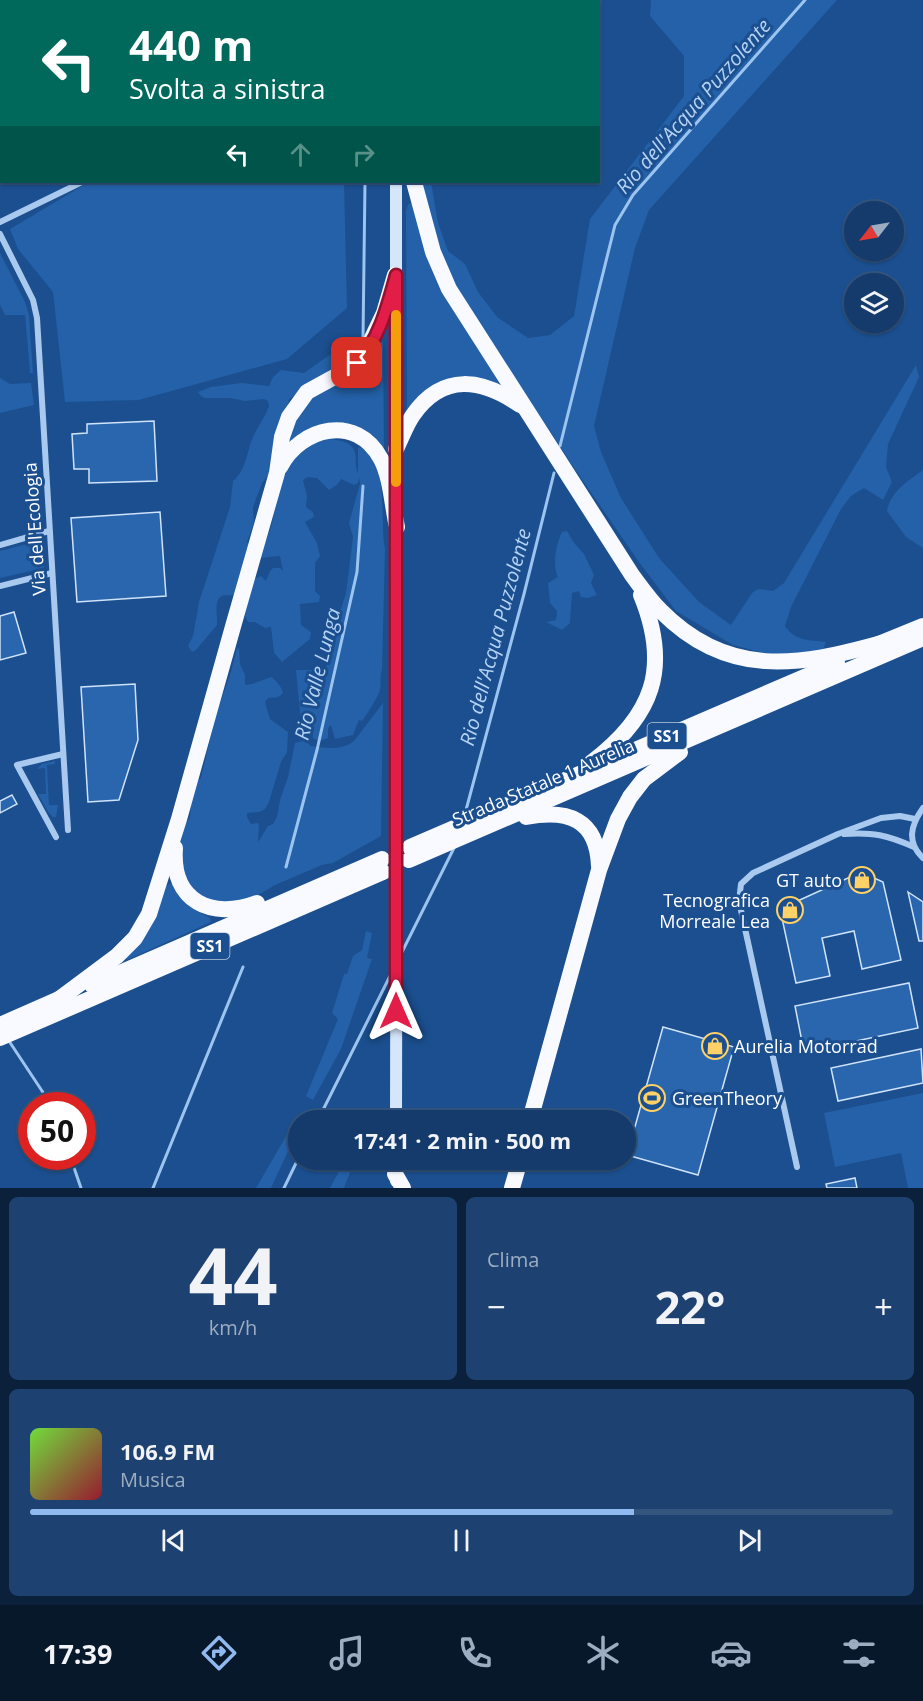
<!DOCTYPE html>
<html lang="it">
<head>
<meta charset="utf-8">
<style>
  :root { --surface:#143b6b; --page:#1d4271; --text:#f1f3f6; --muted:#9dadc1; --line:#33557e; --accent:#90b9f0 }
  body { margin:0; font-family:"Open Sans",sans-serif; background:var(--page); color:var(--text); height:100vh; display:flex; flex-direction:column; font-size:22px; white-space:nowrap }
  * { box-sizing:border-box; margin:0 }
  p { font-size:20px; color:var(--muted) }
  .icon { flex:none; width:33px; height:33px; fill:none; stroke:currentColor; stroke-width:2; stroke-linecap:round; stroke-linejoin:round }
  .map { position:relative; height:1188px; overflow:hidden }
  .sheet { display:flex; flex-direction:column; gap:9px; padding:9px; background:#0b203b; flex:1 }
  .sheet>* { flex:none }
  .guide { position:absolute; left:0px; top:0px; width:600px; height:183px; box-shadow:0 2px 4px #0004,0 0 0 2px var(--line); background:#00695c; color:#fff; overflow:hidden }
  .needle { width:39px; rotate:239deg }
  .fabs { position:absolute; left:844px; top:201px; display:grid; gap:12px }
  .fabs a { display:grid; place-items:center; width:60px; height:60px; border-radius:50%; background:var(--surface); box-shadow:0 2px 4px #0004,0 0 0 2px var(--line); font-size:30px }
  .speed { position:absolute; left:18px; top:1092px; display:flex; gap:12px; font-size:30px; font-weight:700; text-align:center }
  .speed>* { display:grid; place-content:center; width:78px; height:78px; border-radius:50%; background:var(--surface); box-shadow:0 2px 4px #0004,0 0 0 2px var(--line); line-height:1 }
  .speed .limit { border:9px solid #d22; background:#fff; color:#111 }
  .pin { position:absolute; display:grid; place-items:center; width:51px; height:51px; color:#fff; margin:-26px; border-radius:12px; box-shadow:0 3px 9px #0006 }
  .me { position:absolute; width:66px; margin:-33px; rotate:0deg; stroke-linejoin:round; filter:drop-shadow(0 0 4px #0008) }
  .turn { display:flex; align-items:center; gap:21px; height:126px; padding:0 30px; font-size:27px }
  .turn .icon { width:78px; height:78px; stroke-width:2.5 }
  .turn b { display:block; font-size:42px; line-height:51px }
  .lanes { display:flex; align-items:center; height:57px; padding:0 30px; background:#0003; justify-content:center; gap:30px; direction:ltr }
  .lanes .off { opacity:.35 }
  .big { font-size:45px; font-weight:700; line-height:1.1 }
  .sheet .widget { flex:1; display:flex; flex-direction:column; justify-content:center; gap:9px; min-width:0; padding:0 21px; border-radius:9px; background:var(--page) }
  .sheet .dial { align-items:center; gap:0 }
  .dial b { font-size:78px; line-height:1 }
  .song { display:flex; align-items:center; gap:18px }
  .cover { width:72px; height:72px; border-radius:9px; background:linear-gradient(135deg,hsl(100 70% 55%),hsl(350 70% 35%)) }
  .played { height:6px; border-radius:3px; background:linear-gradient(90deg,var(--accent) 70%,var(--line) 70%) }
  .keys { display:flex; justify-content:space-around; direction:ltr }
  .heat { display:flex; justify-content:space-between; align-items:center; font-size:33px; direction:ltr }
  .sheet .tiles { flex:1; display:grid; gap:9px; grid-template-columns:1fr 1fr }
  .widget:last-child { grid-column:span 2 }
  .trip { position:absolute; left:288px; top:1110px; width:348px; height:60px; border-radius:30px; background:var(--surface); box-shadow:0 2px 4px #0004,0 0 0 2px var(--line); font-weight:700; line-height:60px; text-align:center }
  .tab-bar { display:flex; height:96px; justify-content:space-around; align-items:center; background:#08182b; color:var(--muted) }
  .tab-bar .icon { width:42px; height:42px }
  .tab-bar .current { color:var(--accent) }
  .tab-bar b { font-size:27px; color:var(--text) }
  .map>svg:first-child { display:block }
  .green { fill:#2461a8 }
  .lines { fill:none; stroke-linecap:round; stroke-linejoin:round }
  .stream { stroke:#9cc4f0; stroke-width:3 }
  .building { fill:#2a66ad; stroke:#cfe3fa; stroke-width:1.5 }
  .minor { stroke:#a9c9ee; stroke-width:6 }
  .secondary { stroke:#d6e6fa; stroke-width:12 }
  .trunk { stroke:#f8faff; stroke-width:16 }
  .secondary-bridge { stroke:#d6e6fa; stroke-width:12 }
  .route-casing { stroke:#92132f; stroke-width:15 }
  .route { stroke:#e11d48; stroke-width:10 }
  .slow { stroke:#f59e0b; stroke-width:10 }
  .labels { text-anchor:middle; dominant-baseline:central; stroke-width:6; stroke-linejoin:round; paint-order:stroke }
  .shield { fill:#1b4f8f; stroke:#bbcadd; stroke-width:1.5 }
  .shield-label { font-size:16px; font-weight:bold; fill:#fff }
  .street-label { font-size:18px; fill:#fff; stroke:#1b4f8f }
  .poi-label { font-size:18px; fill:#fff; stroke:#1b4f8f; text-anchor:end }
  .water-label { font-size:20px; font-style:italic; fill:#b5d3f5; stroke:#1b4f8f }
</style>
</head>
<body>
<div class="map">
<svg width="923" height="1188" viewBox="0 0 923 1188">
  <rect width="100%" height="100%" fill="#1b4f8f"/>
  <!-- green -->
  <g class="green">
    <path d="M0 0 59 1 2 2 0 121Z"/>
    <path d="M74 0H214L215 1 74 2Z"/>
    <path d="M224 0H321L225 2Z"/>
    <path d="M651 0H837L649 210 635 248 594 426 601 452 621 498 659 558 699 602 731 625 752 593 758 589 773 591 784 583 916 365 919 377 888 444 886 467 892 482 883 500 864 488 851 496 841 509 791 607 785 626C795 641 809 640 826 642L822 652 774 656 733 645 676 611 639 562 572 465 550 431 505 368 456 288 443 262 420 182H431L438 223 448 251 465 264 478 292 497 317 528 338 550 335 574 316 590 219 684 96V56L650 16Z"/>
    <path d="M89 182H344L347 308 287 359 139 400 65 402 53 292 18 249 10 229Z"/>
    <path d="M410 203 412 204 504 387 476 380 409 411 407 409 406 211 408 205Z"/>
    <path d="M0 253 25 302 29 315 33 373H30L25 315H5L0 305Z"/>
    <path d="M379 340 383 343 384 448 380 449 364 435 289 444 287 439 298 410Z"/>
    <path d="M354 341 362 346 363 350 289 399 287 412 271 472 262 483 253 507 254 522 247 542 249 545 241 592C232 597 227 594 222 596 213 600 218 617 217 625L196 650 192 652 188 646 193 636 199 602 230 507 233 481C247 469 246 453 253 437 258 426 265 417 269 406L268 401 264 399 245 401 230 398H205L201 396 198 392 211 387 241 383 269 386 273 377 281 370 304 373 345 344Z"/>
    <path d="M0 378 10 384 31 383 34 405 0 413Z"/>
    <path d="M330 439C339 440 353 442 355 453 357 461 354 464 358 473V447C391 456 379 523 385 549L382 670C379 677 382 682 380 690 379 695 365 718 362 721L359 720 353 735 335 739 331 725 328 728V738L319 741 313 738 312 727 301 724 296 670H327L326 660 329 647 346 593 353 537 349 523 360 484 359 477 358 483 354 485 341 479 337 485 329 490 317 478 308 477 303 480 307 496 306 507 313 512 314 517 305 522 317 543 320 556 315 563V591L320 596 319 602 300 604 301 625 311 632 310 639 282 662 274 653 271 627 265 628 255 622H248L245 616 252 580 261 576 266 581 270 571 273 568H280L283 571 280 556 259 558C263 547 269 535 272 523 278 501 281 458 303 446 310 442 322 441 330 439Z"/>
    <path d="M923 470V548L906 537 887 511C890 492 908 481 923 470Z"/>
    <path d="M567 531 574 543 584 554 594 575 591 583 597 595 588 598 581 597 579 591 572 593 570 623 562 630 546 622 556 620 557 611 550 603 548 583 558 577C552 565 556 544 562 532Z"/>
    <path d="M42 540 44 568 0 578V551Z"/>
    <path d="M239 648 240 664 245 675V685L252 684 271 677C277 681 281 686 283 693 278 699 274 697 268 698L265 702 270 719 288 732 287 752 281 762 269 802 265 809 259 812 247 813V817L251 824 258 823 259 825 258 842 268 826 273 824 277 817 280 800 288 777 295 743 306 740 310 746C326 748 341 751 354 741L383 703 381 836 333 863 322 865 275 885 258 895 225 904 200 897 187 880 179 852 184 827 190 817 191 804 197 781 201 778 216 714 230 675 237 649Z"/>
    <path d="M55 761V764L47 765 49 805H58L56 817H53L48 812 38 794H46L45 768 37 769 42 764Z"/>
    <path d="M171 883 176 886 193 908 210 918 211 922 127 960 125 956 165 887Z"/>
    <path d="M366 931 372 933 367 958 372 959 341 1049 313 1100 306 1096 338 1019 332 1013 344 974H347L353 956 362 950Z"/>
    <path d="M923 1093V1188H908L901 1153 835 1167 824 1113Z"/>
    <path d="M293 1124 298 1127V1130L271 1188H256Z"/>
    <path d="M345 1160 354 1162 344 1188H330Z"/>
  </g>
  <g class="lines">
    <!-- stream -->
    <g class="stream">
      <path d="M354 2V0"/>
      <path d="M363 339 365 182"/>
      <path d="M560 446 615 225 633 195 805 0"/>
      <path d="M466 810 524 594 554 473"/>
      <path d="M286 867 317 750 357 572 363 486"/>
      <path d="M401 954 454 848"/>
      <path d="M9 1041 52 1106"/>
      <path d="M318 1120 391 974"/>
      <path d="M70 1156 81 1188"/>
      <path d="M153 1188 243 967"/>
      <path d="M284 1188 298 1159"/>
    </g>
  </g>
  <!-- building -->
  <g class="building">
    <path d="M154 421 157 481 89 483V469H74L72 434 87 433V424Z"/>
    <path d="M160 512 166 596 77 602 71 518Z"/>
    <path d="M14 612 26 653 0 660V616Z"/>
    <path d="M135 684 138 740 119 800 88 802 81 687Z"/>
    <path d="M12 795 17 804 0 813V801Z"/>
    <path d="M861 872 883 882 901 960 862 969 854 931 822 938 830 976 796 983 780 909Z"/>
    <path d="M908 892 923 902V941H919Z"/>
    <path d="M909 983 918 1028 804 1052 795 1006Z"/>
    <path d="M663 1027 734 1047 698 1175 627 1155Z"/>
    <path d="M921 1049 923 1083 838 1101 831 1068Z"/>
    <path d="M855 1178 857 1188H827L826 1184Z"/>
  </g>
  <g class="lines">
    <!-- minor -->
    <g class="minor">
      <path d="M332 0V2"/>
      <path d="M0 222 82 182"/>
      <path d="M0 234 33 300 37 318 68 830"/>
      <path d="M0 545 49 531"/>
      <path d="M0 586 52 573"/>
      <path d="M923 808C911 825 906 842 923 858"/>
      <path d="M844 834C873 832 887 835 914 847"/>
      <path d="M56 837 17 765 63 754"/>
      <path d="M797 1167 739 901 741 884 753 873 838 834 881 818 900 816 915 819"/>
    </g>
    <!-- secondary -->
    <g class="secondary">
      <path d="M395 0V2"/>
      <path d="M396 182V495"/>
      <path d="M397 521V568"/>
      <path d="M396 1181V1160"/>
    </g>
    <!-- trunk -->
    <g class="trunk">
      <path d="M414 182 433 252 449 289 632 575C641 587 650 600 661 611 728 679 799 666 882 643"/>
      <path d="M396 449C402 437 406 425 413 415 443 372 482 379 520 405"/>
      <path d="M280 467C301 427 356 413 381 459 391 478 392 505 397 527"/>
      <path d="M874 646 923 626"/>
      <path d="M591 763C653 716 671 668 641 595"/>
      <path d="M526 817C568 809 597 819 599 866"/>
      <path d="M410 847 837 663"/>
      <path d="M175 848C171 902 212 920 257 903"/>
      <path d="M409 860 923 638"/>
      <path d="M92 985 382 859"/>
      <path d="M58 1000 117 956 135 938 149 914 179 819 234 623 277 473 282 437 289 417 307 392 347 370 363 357 384 313 395 275"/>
      <path d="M0 1025 68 995"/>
      <path d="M0 1038 383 872"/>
      <path d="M530 1120 599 870 618 819 630 797 644 779 680 752"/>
      <path d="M395 1174 403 1188"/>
      <path d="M512 1188 520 1160"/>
    </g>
    <!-- secondary-bridge -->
    <path class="secondary-bridge" d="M396 1120 397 568"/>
  </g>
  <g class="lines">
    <defs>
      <path id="route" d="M357 363C379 341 388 304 396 275V1011"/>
    </defs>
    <!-- route casing -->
    <use href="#route" class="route-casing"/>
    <!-- route -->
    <use href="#route" class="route"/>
    <!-- slow -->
    <path class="slow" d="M396 315V482"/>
  </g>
  <!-- icons -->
  <defs>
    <symbol id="shop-ring" viewBox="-11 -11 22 22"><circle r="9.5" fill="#1b4f8f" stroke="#ffd166" stroke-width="1.5"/><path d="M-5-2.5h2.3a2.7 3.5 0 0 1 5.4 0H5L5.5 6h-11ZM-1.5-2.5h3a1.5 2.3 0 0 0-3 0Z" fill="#ffd166"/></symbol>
    <symbol id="stadium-ring" viewBox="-11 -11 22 22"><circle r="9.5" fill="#1b4f8f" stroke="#ffd166" stroke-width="1.5"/><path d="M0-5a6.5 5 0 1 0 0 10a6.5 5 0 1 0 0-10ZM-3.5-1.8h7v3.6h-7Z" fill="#ffd166"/></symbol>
  </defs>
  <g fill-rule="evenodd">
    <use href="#shop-ring" x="847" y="865" width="30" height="30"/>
    <use href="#shop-ring" x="775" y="895" width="30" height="30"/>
    <use href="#shop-ring" x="700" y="1031" width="30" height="30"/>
    <use href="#stadium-ring" x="637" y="1083" width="30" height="30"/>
  </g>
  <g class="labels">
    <!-- shield labels -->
    <g class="shield">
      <rect x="647.5" y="723" width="39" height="26" rx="4.5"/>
      <rect x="190.5" y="933" width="39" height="26" rx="4.5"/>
    </g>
    <g class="shield-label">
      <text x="667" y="736">SS1</text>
      <text x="210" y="946">SS1</text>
    </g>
    <!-- street labels -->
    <g class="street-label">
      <text transform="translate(34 529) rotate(-94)">Via dell'Ecologia</text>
      <text transform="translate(543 782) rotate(-23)">Strada Statale 1 Aurelia</text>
    </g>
    <!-- poi labels -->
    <g class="poi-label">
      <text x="842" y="880">GT auto</text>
      <text x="770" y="900">Tecnografica<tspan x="770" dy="21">Morreale Lea</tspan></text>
      <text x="734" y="1046" text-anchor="start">Aurelia Motorrad</text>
      <text x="672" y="1098" text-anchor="start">GreenTheory</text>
    </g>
    <!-- water labels -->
    <g class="water-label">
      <text transform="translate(693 106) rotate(-49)">Rio dell'Acqua Puzzolente</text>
      <text transform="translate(495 637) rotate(-75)">Rio dell'Acqua Puzzolente</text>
      <text transform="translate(317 674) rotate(-76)">Rio Valle Lunga</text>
    </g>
  </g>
</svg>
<div class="fabs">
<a><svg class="needle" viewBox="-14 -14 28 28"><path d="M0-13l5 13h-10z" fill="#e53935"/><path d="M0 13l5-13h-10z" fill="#9dadc1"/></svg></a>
<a><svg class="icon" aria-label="layers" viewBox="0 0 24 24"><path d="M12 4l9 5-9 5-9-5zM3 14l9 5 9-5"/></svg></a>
</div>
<div class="speed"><div class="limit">50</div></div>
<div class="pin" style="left:357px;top:363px;background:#d93025"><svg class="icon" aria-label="arrive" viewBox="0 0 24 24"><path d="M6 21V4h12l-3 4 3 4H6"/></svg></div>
<svg class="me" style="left:396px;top:1011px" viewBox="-20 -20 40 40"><path d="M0-17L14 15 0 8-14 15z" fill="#e11d48" stroke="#fff" stroke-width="4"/></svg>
<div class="trip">17:41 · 2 min · 500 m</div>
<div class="guide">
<div class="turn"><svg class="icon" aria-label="left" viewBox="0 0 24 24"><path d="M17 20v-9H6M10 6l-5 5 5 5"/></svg><div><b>440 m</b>Svolta a sinistra</div></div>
<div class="lanes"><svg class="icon" aria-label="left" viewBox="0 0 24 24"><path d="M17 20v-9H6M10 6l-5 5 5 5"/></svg><svg class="icon off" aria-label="ahead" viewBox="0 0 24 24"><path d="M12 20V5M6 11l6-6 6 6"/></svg><svg class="icon off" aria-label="right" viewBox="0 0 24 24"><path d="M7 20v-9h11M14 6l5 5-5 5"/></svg></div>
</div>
</div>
<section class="sheet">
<div class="tiles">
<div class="widget dial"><b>44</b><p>km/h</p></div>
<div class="widget"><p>Clima</p>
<div class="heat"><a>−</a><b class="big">22°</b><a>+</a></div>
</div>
<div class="widget">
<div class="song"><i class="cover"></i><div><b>106.9 FM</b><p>Musica</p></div></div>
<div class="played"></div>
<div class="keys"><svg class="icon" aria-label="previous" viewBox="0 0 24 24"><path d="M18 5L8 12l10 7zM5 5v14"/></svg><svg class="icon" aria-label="pause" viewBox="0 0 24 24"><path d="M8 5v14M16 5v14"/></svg><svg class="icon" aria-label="next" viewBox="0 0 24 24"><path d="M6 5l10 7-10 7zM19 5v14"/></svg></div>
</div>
</div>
</section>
<nav class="tab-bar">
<b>17:39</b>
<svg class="icon current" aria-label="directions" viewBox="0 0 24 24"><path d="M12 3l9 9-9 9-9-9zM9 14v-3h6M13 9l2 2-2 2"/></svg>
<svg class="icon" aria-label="music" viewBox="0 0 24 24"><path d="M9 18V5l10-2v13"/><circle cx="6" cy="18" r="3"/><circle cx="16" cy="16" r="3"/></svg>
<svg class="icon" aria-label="phone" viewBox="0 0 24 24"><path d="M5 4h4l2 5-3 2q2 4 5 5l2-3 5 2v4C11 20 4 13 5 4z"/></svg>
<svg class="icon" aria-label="climate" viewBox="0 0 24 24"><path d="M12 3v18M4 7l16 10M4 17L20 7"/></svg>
<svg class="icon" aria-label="car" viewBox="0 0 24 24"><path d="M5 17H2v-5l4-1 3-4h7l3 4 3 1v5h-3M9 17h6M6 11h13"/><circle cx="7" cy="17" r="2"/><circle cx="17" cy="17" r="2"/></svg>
<svg class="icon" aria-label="filters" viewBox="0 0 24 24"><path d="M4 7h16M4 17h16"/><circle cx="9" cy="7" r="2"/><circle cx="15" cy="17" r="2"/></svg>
</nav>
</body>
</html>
